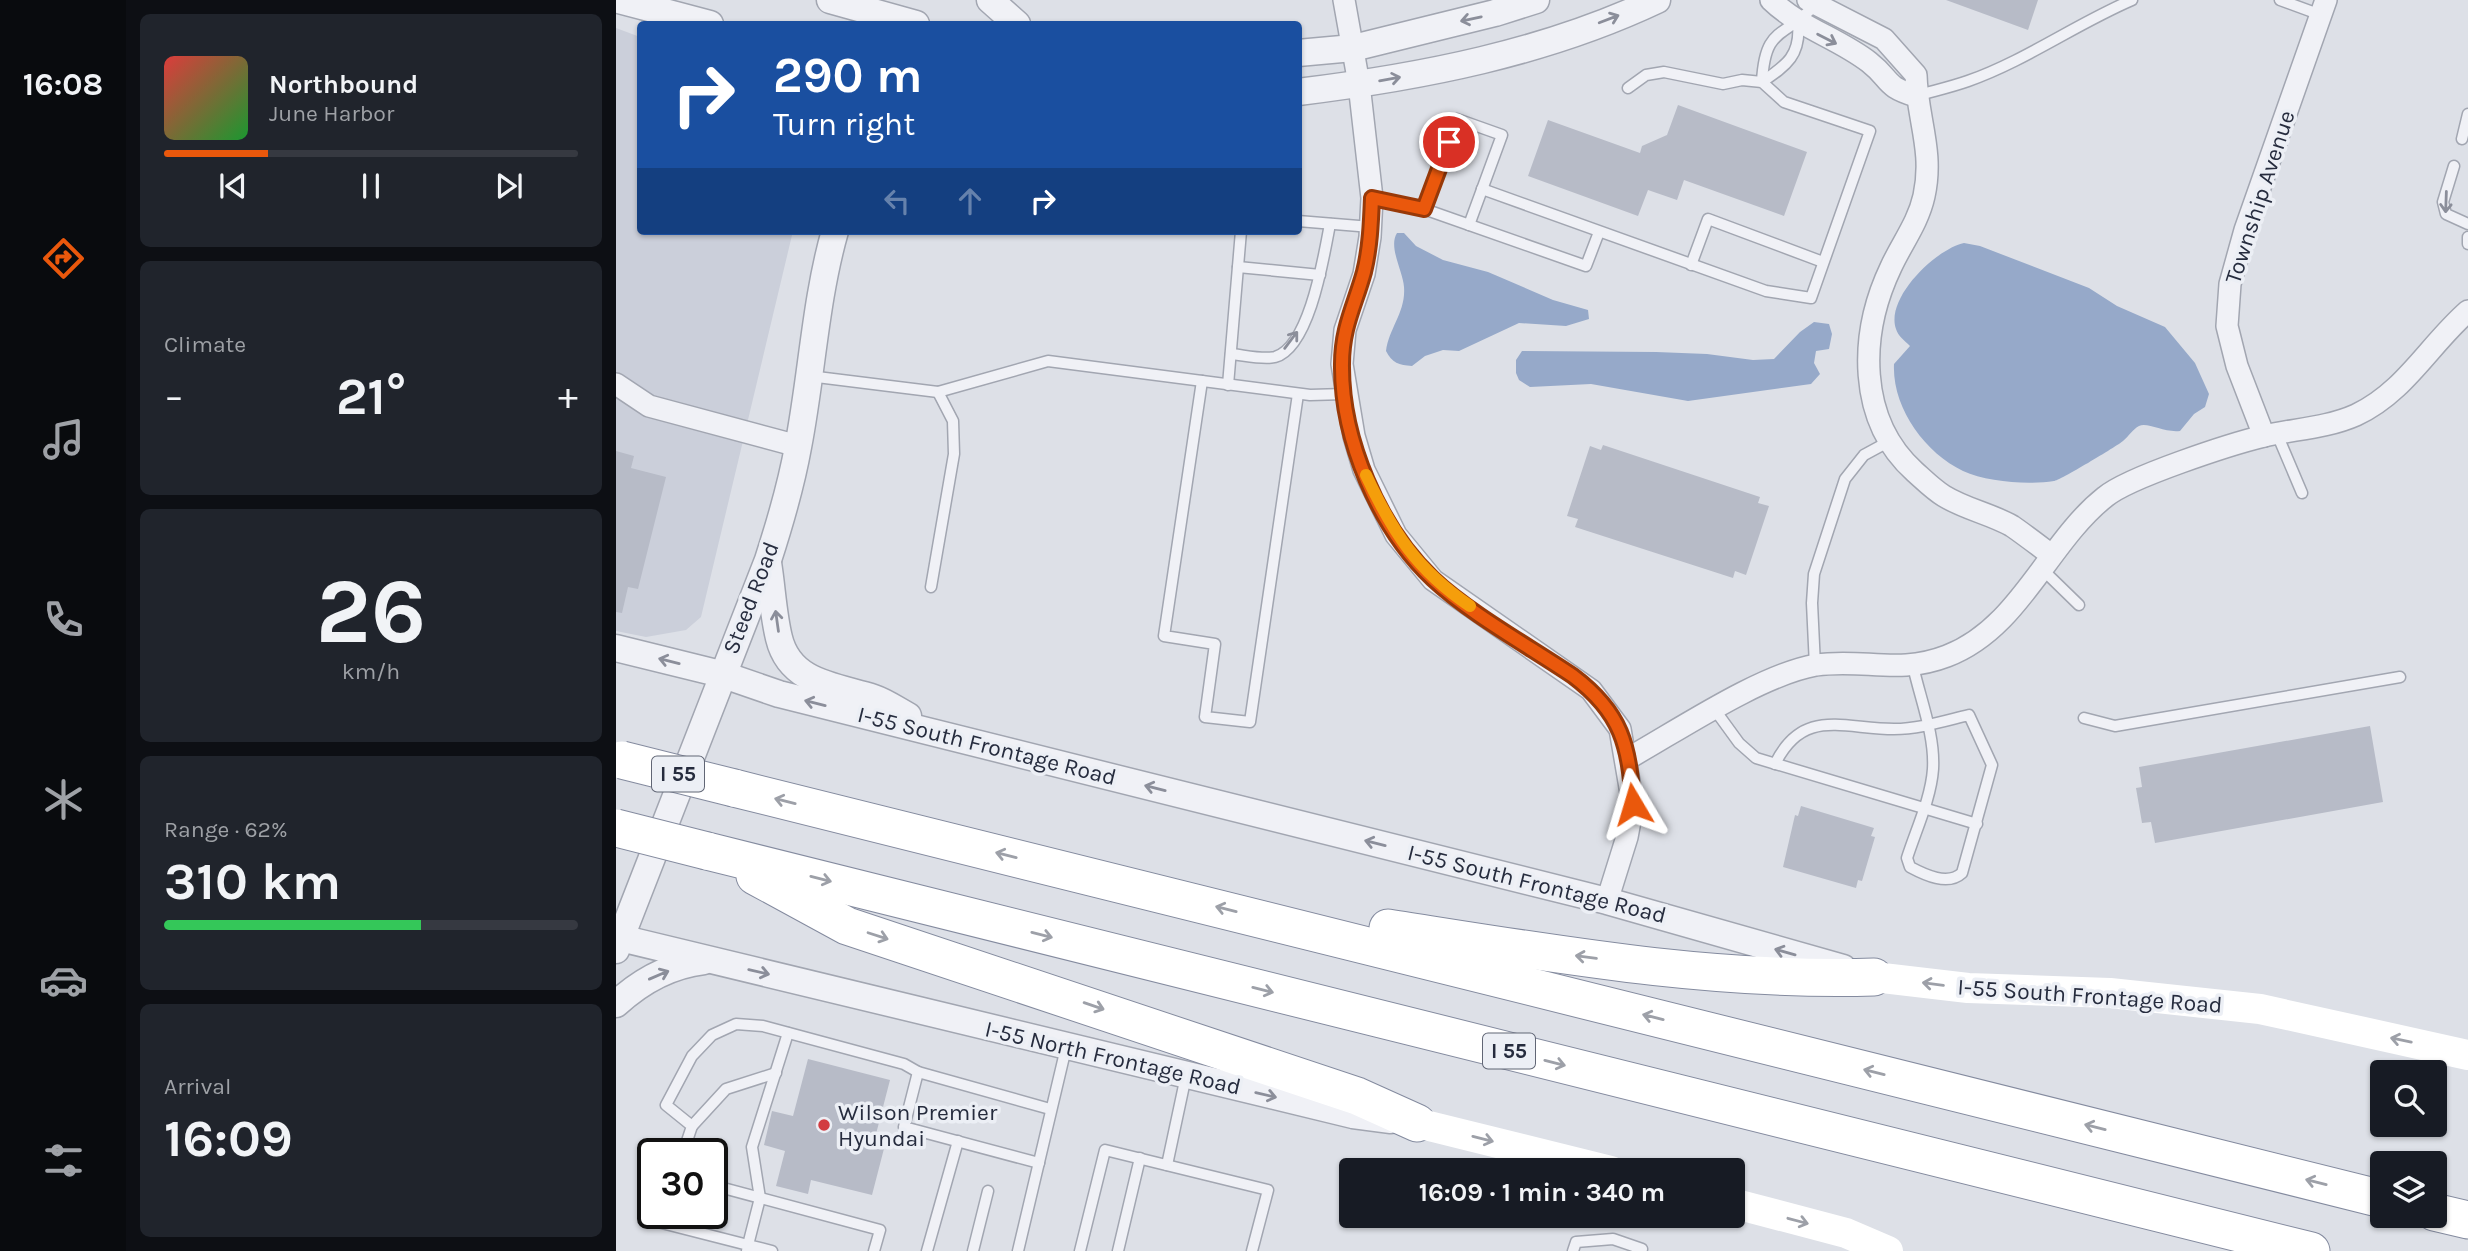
<!DOCTYPE html>
<html lang="en">
<head>
<meta charset="utf-8">
<style>
  :root { --surface:#171b24; --page:#20242c; --text:#f1f3f6; --muted:#9ea1a6; --line:#363941; --accent:#ea580c }
  body { margin:0; font-family:Karla,sans-serif; background:var(--page); color:var(--text); height:100vh; display:flex; flex-direction:column; font-size:26px; white-space:nowrap }
  * { box-sizing:border-box; margin:0 }
  p { font-size:23px; color:var(--muted) }
  .icon { flex:none; width:38px; height:38px; fill:none; stroke:currentColor; stroke-width:2; stroke-linecap:round; stroke-linejoin:round }
  .map { position:relative; flex:1; overflow:hidden }
  .sheet { display:flex; flex-direction:column; gap:14px; padding:14px; background:#0d0f14; width:490px }
  .sheet>* { flex:none }
  .hud { position:absolute; left:21px; top:21px; width:665px; height:214px; border-radius:7px; box-shadow:0 2px 5px #0004; background:#1a4fa0; color:#fff; overflow:hidden }
  .fabs { position:absolute; left:1754px; top:1060px; display:grid; gap:14px }
  .fabs a { display:grid; place-items:center; width:77px; height:77px; border-radius:7px; background:var(--surface); box-shadow:0 2px 5px #0004; font-size:35px }
  .speed { position:absolute; left:21px; top:1138px; display:flex; gap:14px; font-size:35px; font-weight:700; text-align:center }
  .speed>* { display:grid; place-content:center; width:91px; height:91px; border-radius:50%; background:var(--surface); box-shadow:0 2px 5px #0004; line-height:1 }
  .speed .limit { border:4px solid #111; border-radius:10px; background:#fff; color:#111 }
  .pin { position:absolute; display:grid; place-items:center; width:60px; height:60px; color:#fff; margin:-30px; border:4px solid #fff; border-radius:50%; box-shadow:0 2px 7px #0007 }
  .me { position:absolute; width:77px; margin:-38px; rotate:353deg; stroke-linejoin:round; filter:drop-shadow(0 0 5px #0008) }
  .turn { display:flex; align-items:center; gap:24px; height:147px; padding:0 21px; font-size:32px }
  .turn .icon { width:91px; height:91px; stroke-width:2.5 }
  .turn b { display:block; font-size:49px; line-height:60px }
  .lanes { display:flex; align-items:center; height:66px; padding:0 21px; background:#0003; justify-content:center; gap:35px; direction:ltr }
  .lanes .off { opacity:.35 }
  .big { font-size:52px; font-weight:700; line-height:1.1 }
  .sheet .tile { flex:1; display:flex; flex-direction:column; justify-content:center; gap:10px; min-width:0; padding:0 24px; border-radius:10px; background:var(--page) }
  .sheet .dial { align-items:center; gap:0 }
  .dial b { font-size:91px; line-height:1 }
  .song { display:flex; align-items:center; gap:21px }
  .cover { width:84px; height:84px; border-radius:10px; background:linear-gradient(135deg,hsl(0 70% 55%),hsl(130 70% 35%)) }
  .played { height:7px; border-radius:4px; background:linear-gradient(90deg,var(--accent) 25%,var(--line) 25%) }
  .keys { display:flex; justify-content:space-around; direction:ltr }
  .heat { display:flex; justify-content:space-between; align-items:center; font-size:38px; direction:ltr }
  .charge { height:10px; border-radius:5px; background:linear-gradient(90deg,#34c759 62%,var(--line) 0) }
  .trip { position:absolute; left:723px; top:1158px; width:406px; height:70px; border-radius:7px; background:var(--surface); box-shadow:0 2px 5px #0004; font-weight:700; line-height:70px; text-align:center }
  main { display:flex; flex:1; min-height:0 }
  .dock { display:flex; flex-direction:column; width:126px; justify-content:space-around; align-items:center; background:#090b0e; color:var(--muted) }
  .dock .icon { width:49px; height:49px }
  .dock .on { color:var(--accent) }
  .dock b { font-size:32px; color:var(--text) }
  .map>svg:first-child { display:block }
  .built { fill:#cbcfda }
  .water { fill:#96a9c9 }
  .building { fill:#b7bbc7 }
  .lines { fill:none; stroke-linecap:round; stroke-linejoin:round }
  .service-casing { stroke:#a2a6b1; stroke-width:13 }
  .minor-casing { stroke:#a2a6b1; stroke-width:24 }
  .tertiary-casing { stroke:#a2a6b1; stroke-width:29 }
  .motorway-casing { stroke:#848b9f; stroke-width:39 }
  .service { stroke:#f0f1f6; stroke-width:10 }
  .minor { stroke:#f0f1f6; stroke-width:21 }
  .tertiary { stroke:#f0f1f6; stroke-width:26 }
  .secondary { stroke:#fff; stroke-width:30 }
  .motorway { stroke:#fff; stroke-width:37 }
  .motorway-bridge-casing { stroke:#848b9f; stroke-width:39; stroke-linecap:butt }
  .motorway-bridge { stroke:#fff; stroke-width:37 }
  .oneway { stroke:#8b8e9a }
  .oneway2 { stroke:#9da0a8 }
  .route-casing { stroke:#983908; stroke-width:18 }
  .route { stroke:#ea580c; stroke-width:12 }
  .slow { stroke:#f59e0b; stroke-width:12 }
  .poi-dot { fill:#d23c41; stroke:#eceff5; stroke-width:2.5 }
  .labels { text-anchor:middle; dominant-baseline:central; stroke-width:7; stroke-linejoin:round; paint-order:stroke }
  .shield { fill:#eceff5; stroke:#616675; stroke-width:2 }
  .shield-label { font-size:21px; font-weight:bold; fill:#262c3e }
  .street-label { font-size:23px; fill:#262c3e; stroke:#eceff5 }
  .poi-label { font-size:23px; fill:#262c3e; stroke:#eceff5; text-anchor:start }
</style>
</head>
<body>
<main>
<nav class="dock">
<b>16:08</b>
<svg class="icon on" aria-label="directions" viewBox="0 0 24 24"><path d="M12 3l9 9-9 9-9-9zM9 14v-3h6M13 9l2 2-2 2"/></svg>
<svg class="icon" aria-label="music" viewBox="0 0 24 24"><path d="M9 18V5l10-2v13"/><circle cx="6" cy="18" r="3"/><circle cx="16" cy="16" r="3"/></svg>
<svg class="icon" aria-label="phone" viewBox="0 0 24 24"><path d="M5 4h4l2 5-3 2q2 4 5 5l2-3 5 2v4C11 20 4 13 5 4z"/></svg>
<svg class="icon" aria-label="climate" viewBox="0 0 24 24"><path d="M12 3v18M4 7l16 10M4 17L20 7"/></svg>
<svg class="icon" aria-label="car" viewBox="0 0 24 24"><path d="M5 17H2v-5l4-1 3-4h7l3 4 3 1v5h-3M9 17h6M6 11h13"/><circle cx="7" cy="17" r="2"/><circle cx="17" cy="17" r="2"/></svg>
<svg class="icon" aria-label="filters" viewBox="0 0 24 24"><path d="M4 7h16M4 17h16"/><circle cx="9" cy="7" r="2"/><circle cx="15" cy="17" r="2"/></svg>
</nav>
<section class="sheet">
<div class="tile">
<div class="song"><i class="cover"></i><div><b>Northbound</b><p>June Harbor</p></div></div>
<div class="played"></div>
<div class="keys"><svg class="icon" aria-label="previous" viewBox="0 0 24 24"><path d="M18 5L8 12l10 7zM5 5v14"/></svg><svg class="icon" aria-label="pause" viewBox="0 0 24 24"><path d="M8 5v14M16 5v14"/></svg><svg class="icon" aria-label="next" viewBox="0 0 24 24"><path d="M6 5l10 7-10 7zM19 5v14"/></svg></div>
</div>
<div class="tile"><p>Climate</p>
<div class="heat"><a>−</a><b class="big">21°</b><a>+</a></div>
</div>
<div class="tile dial"><b>26</b><p>km/h</p></div>
<div class="tile"><p>Range · 62%</p><b class="big">310 km</b><div class="charge"></div></div>
<div class="tile"><p>Arrival</p><b class="big">16:09</b></div>
</section>
<div class="map">
<svg width="1852" height="1251" viewBox="0 0 1852 1251">
  <rect width="100%" height="100%" fill="#dde0e7"/>
  <!-- built -->
  <path class="built" d="M0 28 24 37V231H177L85 617 70 630 30 637 0 631Z"/>
  <!-- water -->
  <g class="water">
    <path d="M781 233H788L800 246 827 260 872 272 937 300 972 310 973 319 950 326 903 323 843 351 827 350 809 356 796 366C783 365 776 363 770 351 773 328 790 312 788 287 787 271 772 247 781 233Z"/>
    <path d="M1348 243 1364 246 1473 288 1501 306 1549 327 1579 363 1593 394 1589 407 1578 414 1564 431C1548 433 1532 422 1523 426 1517 429 1513 436 1507 441 1501 446 1443 481 1438 481 1412 485 1371 482 1347 471 1309 453 1276 408 1278 364L1294 346C1289 341 1282 336 1280 329 1269 298 1320 249 1348 243Z"/>
    <path d="M1198 322 1213 324 1216 334 1213 349 1200 351 1198 363 1204 374 1195 384 1072 401 975 384 914 387 903 380 900 373V360L906 351 1040 352 1091 354 1137 360 1158 359 1184 332Z"/>
  </g>
  <!-- building -->
  <g class="building">
    <path d="M1330 0H1422L1412 30Z"/>
    <path d="M1062 105 1191 152 1168 216 1068 180 1061 200 1032 190 1022 216 912 176 932 120 1024 153 1026 146 1051 135Z"/>
    <path d="M987 445 1144 497 1142 503 1153 506 1130 575 1119 571 1117 578 959 527 962 519 951 516 974 446 985 450Z"/>
    <path d="M0 451 18 456 15 468 50 477 22 589 12 587 6 613 0 612Z"/>
    <path d="M1754 726 1767 802 1539 843 1535 822 1526 823 1520 788 1526 787 1523 767Z"/>
    <path d="M1185 806 1258 828 1255 836 1259 837 1246 881 1242 880 1240 888 1167 867 1179 815 1182 816Z"/>
    <path d="M192 1059 274 1080 260 1134 271 1137 256 1195 195 1180 192 1194 160 1186 169 1151 148 1145 156 1111 177 1116Z"/>
  </g>
  <g class="lines">
    <defs>
      <g id="service">
        <path d="M1664 0 1705 15"/>
        <path d="M1146 82C1149 26 1167 39 1198 6"/>
        <path d="M1146 82C1171 65 1185 55 1182 23"/>
        <path d="M1300 96C1317 91 1335 87 1352 81 1409 61 1460 24 1516 0"/>
        <path d="M1846 139 1852 114"/>
        <path d="M1838 166 1827 202 1830 214 1852 224"/>
        <path d="M866 189 1150 291 1195 298 1254 131 1168 102 1146 82 1126 80 1107 84 1048 72 1030 75 1012 88"/>
        <path d="M756 198 808 209 970 266 983 232"/>
        <path d="M808 209 841 119 886 135 853 225"/>
        <path d="M682 221 755 227"/>
        <path d="M1852 237V244"/>
        <path d="M1075 265 1092 219 1207 262"/>
        <path d="M622 267 704 275"/>
        <path d="M615 354C627 355 647 360 659 357 694 347 708 255 714 224"/>
        <path d="M193 376 322 392 432 361 694 395 729 394"/>
        <path d="M586 381 548 636 599 644 589 717 634 722 682 394"/>
        <path d="M612 385 625 231"/>
        <path d="M1661 434 1686 493"/>
        <path d="M1425 568 1463 605"/>
        <path d="M315 587 338 454 337 421 322 392"/>
        <path d="M1199 666 1196 603 1198 574 1229 479 1248 455 1272 442"/>
        <path d="M1099 710 1123 743 1140 758 1361 824"/>
        <path d="M1468 718 1499 726 1784 677"/>
        <path d="M1159 764C1187 707 1227 729 1278 729 1303 729 1328 721 1353 715L1376 765 1346 873C1332 886 1309 875 1294 867L1291 858C1300 830 1315 798 1317 769 1319 735 1304 698 1297 666"/>
        <path d="M76 1126 110 1089 160 1073"/>
        <path d="M67 1153 76 1126 50 1105 76 1056 96 1035 120 1024 147 1026 288 1064 302 1072"/>
        <path d="M423 1163 288 1127 302 1072 434 1109"/>
        <path d="M551 1165 570 1076"/>
        <path d="M96 1185 264 1230 258 1251"/>
        <path d="M37 1212 34 1220 132 1245 131 1251"/>
        <path d="M156 1251 132 1245 144 1198 136 1147 172 1033"/>
        <path d="M311 1251 342 1141"/>
        <path d="M357 1251 372 1191"/>
        <path d="M402 1251 450 1048"/>
        <path d="M464 1251 489 1150 652 1190 636 1251"/>
        <path d="M502 1251 524 1158"/>
        <path d="M957 1251 960 1242 997 1239 1026 1249"/>
      </g>
      <g id="minor">
        <path d="M728 0 743 84 756 198 754 237 748 274 729 330 726 364 738 436 748 470 780 535 817 580 975 690 1004 729 1017 805 1011 837 991 901"/>
        <path d="M1155 0C1184 28 1222 38 1253 62 1276 80 1267 86 1300 96"/>
        <path d="M1192 0 1268 39 1300 75C1301 118 1318 151 1308 196 1302 223 1286 243 1275 267 1243 334 1241 420 1299 472 1308 480 1318 490 1328 496 1349 509 1375 514 1396 526 1409 535 1422 545 1434 554"/>
        <path d="M0 384 33 406 182 446"/>
        <path d="M1648 436 1621 366 1611 326 1614 284 1629 230 1710 0"/>
        <path d="M1011 759C1063 730 1144 675 1200 665 1248 658 1282 675 1331 656 1404 628 1431 543 1489 497 1513 477 1615 444 1648 436 1678 429 1711 428 1740 415 1789 392 1813 345 1852 311"/>
      </g>
      <g id="tertiary">
        <path d="M3 0 94 24"/>
        <path d="M214 0 300 24"/>
        <path d="M374 0 401 24"/>
        <path d="M682 53 737 48 879 13 920 0"/>
        <path d="M682 92C805 77 929 53 1041 0"/>
        <path d="M152 563C156 587 157 614 163 638 174 684 221 686 258 698 270 702 281 710 292 716"/>
        <path d="M0 648 105 674 163 694 991 901 1227 968"/>
        <path d="M0 937 737 1115 775 1120"/>
        <path d="M0 950 152 560C164 523 175 486 182 447 196 375 199 301 219 231"/>
        <path d="M0 1004C25 981 54 965 88 961"/>
      </g>
      <g id="motorway">
        <path d="M118 788 1766 1199"/>
        <path d="M91 851 1695 1251"/>
        <path d="M139 876 231 926 741 1096 801 1123"/>
        <path d="M772 928C933 953 1095 982 1258 977"/>
        <path d="M1818 1212 1852 1220"/>
      </g>
    </defs>
    <!-- service casing -->
    <use href="#service" class="service-casing"/>
    <!-- minor casing -->
    <use href="#minor" class="minor-casing"/>
    <!-- tertiary casing -->
    <use href="#tertiary" class="tertiary-casing"/>
    <!-- motorway casing -->
    <use href="#motorway" class="motorway-casing"/>
    <!-- service -->
    <use href="#service" class="service"/>
    <!-- minor -->
    <use href="#minor" class="minor"/>
    <!-- tertiary -->
    <use href="#tertiary" class="tertiary"/>
    <!-- secondary -->
    <g class="secondary">
      <path d="M1258 977 1352 988 1494 993 1644 1009 1852 1055"/>
      <path d="M801 1123 995 1171"/>
      <path d="M1116 1203 1230 1233 1272 1251"/>
    </g>
    <!-- motorway -->
    <use href="#motorway" class="motorway"/>
    <defs>
      <g id="motorway-bridge">
        <path d="M6 760 118 788"/>
        <path d="M0 828 91 851"/>
      </g>
    </defs>
    <!-- motorway-bridge casing -->
    <use href="#motorway-bridge" class="motorway-bridge-casing"/>
    <!-- motorway-bridge -->
    <use href="#motorway-bridge" class="motorway-bridge"/>
  </g>
  <!-- one-way arrows -->
  <defs><path id="oneway-shaft" d="M-6 0H5M1.5-3L5.5 0L1.5 3" fill="none" stroke-width="1.6" stroke-linecap="round" stroke-linejoin="round" transform="scale(1.75)"/></defs>
  <g class="oneway">
    <use href="#oneway-shaft" transform="translate(855 19) rotate(168)"/>
    <use href="#oneway-shaft" transform="translate(993 19) rotate(-21)"/>
    <use href="#oneway-shaft" transform="translate(1211 39) rotate(27)"/>
    <use href="#oneway-shaft" transform="translate(774 79) rotate(-10)"/>
    <use href="#oneway-shaft" transform="translate(1830 202) rotate(92)"/>
    <use href="#oneway-shaft" transform="translate(675 340) rotate(-53)"/>
    <use href="#oneway-shaft" transform="translate(161 621) rotate(-98)"/>
    <use href="#oneway-shaft" transform="translate(53 661) rotate(-166)"/>
    <use href="#oneway-shaft" transform="translate(199 703) rotate(-166)"/>
    <use href="#oneway-shaft" transform="translate(539 788) rotate(-166)"/>
    <use href="#oneway-shaft" transform="translate(759 843) rotate(-166)"/>
    <use href="#oneway-shaft" transform="translate(1169 952) rotate(-164)"/>
    <use href="#oneway-shaft" transform="translate(143 972) rotate(13)"/>
    <use href="#oneway-shaft" transform="translate(43 975) rotate(-23)"/>
    <use href="#oneway-shaft" transform="translate(650 1095) rotate(13)"/>
  </g>
  <g class="oneway2">
    <use href="#oneway-shaft" transform="translate(169 801) rotate(-166)"/>
    <use href="#oneway-shaft" transform="translate(390 855) rotate(-166)"/>
    <use href="#oneway-shaft" transform="translate(205 879) rotate(14)"/>
    <use href="#oneway-shaft" transform="translate(610 909) rotate(-166)"/>
    <use href="#oneway-shaft" transform="translate(426 935) rotate(14)"/>
    <use href="#oneway-shaft" transform="translate(262 936) rotate(18)"/>
    <use href="#oneway-shaft" transform="translate(970 957) rotate(-173)"/>
    <use href="#oneway-shaft" transform="translate(1317 984) rotate(-173)"/>
    <use href="#oneway-shaft" transform="translate(647 990) rotate(14)"/>
    <use href="#oneway-shaft" transform="translate(478 1006) rotate(19)"/>
    <use href="#oneway-shaft" transform="translate(1037 1017) rotate(-166)"/>
    <use href="#oneway-shaft" transform="translate(1785 1040) rotate(-168)"/>
    <use href="#oneway-shaft" transform="translate(939 1063) rotate(14)"/>
    <use href="#oneway-shaft" transform="translate(1258 1072) rotate(-166)"/>
    <use href="#oneway-shaft" transform="translate(1479 1127) rotate(-166)"/>
    <use href="#oneway-shaft" transform="translate(867 1139) rotate(14)"/>
    <use href="#oneway-shaft" transform="translate(1700 1182) rotate(-166)"/>
    <use href="#oneway-shaft" transform="translate(1182 1221) rotate(15)"/>
  </g>
  <g class="lines">
    <defs>
      <path id="route" d="M833 142 808 209 756 198C755 223 754 248 748 272 739 305 726 327 726 364 725 439 763 528 817 579 853 613 914 647 957 676 1006 713 1013 745 1017 804"/>
    </defs>
    <!-- route casing -->
    <use href="#route" class="route-casing"/>
    <!-- route -->
    <use href="#route" class="route"/>
    <!-- slow -->
    <path class="slow" d="M750 475C777 533 801 570 854 606"/>
  </g>
  <!-- markers -->
  <circle class="poi-dot" cx="208" cy="1125" r="7"/>
  <g class="labels">
    <!-- shield labels -->
    <g class="shield">
      <rect x="36" y="756.5" width="52" height="35" rx="5"/>
      <rect x="867" y="1033.5" width="52" height="35" rx="5"/>
    </g>
    <g class="shield-label">
      <text x="62" y="774">I 55</text>
      <text x="893" y="1051">I 55</text>
    </g>
    <!-- street labels -->
    <g class="street-label">
      <text transform="translate(1644 197) rotate(-72)">Township Avenue</text>
      <text transform="translate(135 598) rotate(-69)">Steed Road</text>
      <text transform="translate(371 746) rotate(14)">I-55 South Frontage Road</text>
      <text transform="translate(921 884) rotate(14)">I-55 South Frontage Road</text>
      <text transform="translate(1474 996) rotate(4)">I-55 South Frontage Road</text>
      <text transform="translate(497 1058) rotate(13)">I-55 North Frontage Road</text>
    </g>
    <!-- poi labels -->
    <g class="poi-label">
      <text x="222" y="1112">Wilson Premier<tspan x="222" dy="26">Hyundai</tspan></text>
    </g>
  </g>
</svg>
<div class="fabs">
<a><svg class="icon" aria-label="search" viewBox="0 0 24 24"><circle cx="10" cy="10" r="6"/><path d="M15 15l6 6"/></svg></a>
<a><svg class="icon" aria-label="layers" viewBox="0 0 24 24"><path d="M12 4l9 5-9 5-9-5zM3 14l9 5 9-5"/></svg></a>
</div>
<div class="speed"><div class="limit">30</div></div>
<div class="pin" style="left:833px;top:142px;background:#d93025"><svg class="icon" aria-label="arrive" viewBox="0 0 24 24"><path d="M6 21V4h12l-3 4 3 4H6"/></svg></div>
<svg class="me" style="left:1017px;top:804px" viewBox="-20 -20 40 40"><path d="M0-17L14 15 0 8-14 15z" fill="#ea580c" stroke="#fff" stroke-width="4"/></svg>
<div class="trip">16:09 · 1 min · 340 m</div>
<div class="hud">
<div class="turn"><svg class="icon" aria-label="right" viewBox="0 0 24 24"><path d="M7 20v-9h11M14 6l5 5-5 5"/></svg><div><b>290 m</b>Turn right</div></div>
<div class="lanes"><svg class="icon off" aria-label="left" viewBox="0 0 24 24"><path d="M17 20v-9H6M10 6l-5 5 5 5"/></svg><svg class="icon off" aria-label="ahead" viewBox="0 0 24 24"><path d="M12 20V5M6 11l6-6 6 6"/></svg><svg class="icon" aria-label="right" viewBox="0 0 24 24"><path d="M7 20v-9h11M14 6l5 5-5 5"/></svg></div>
</div>
</div>
</main>
</body>
</html>
